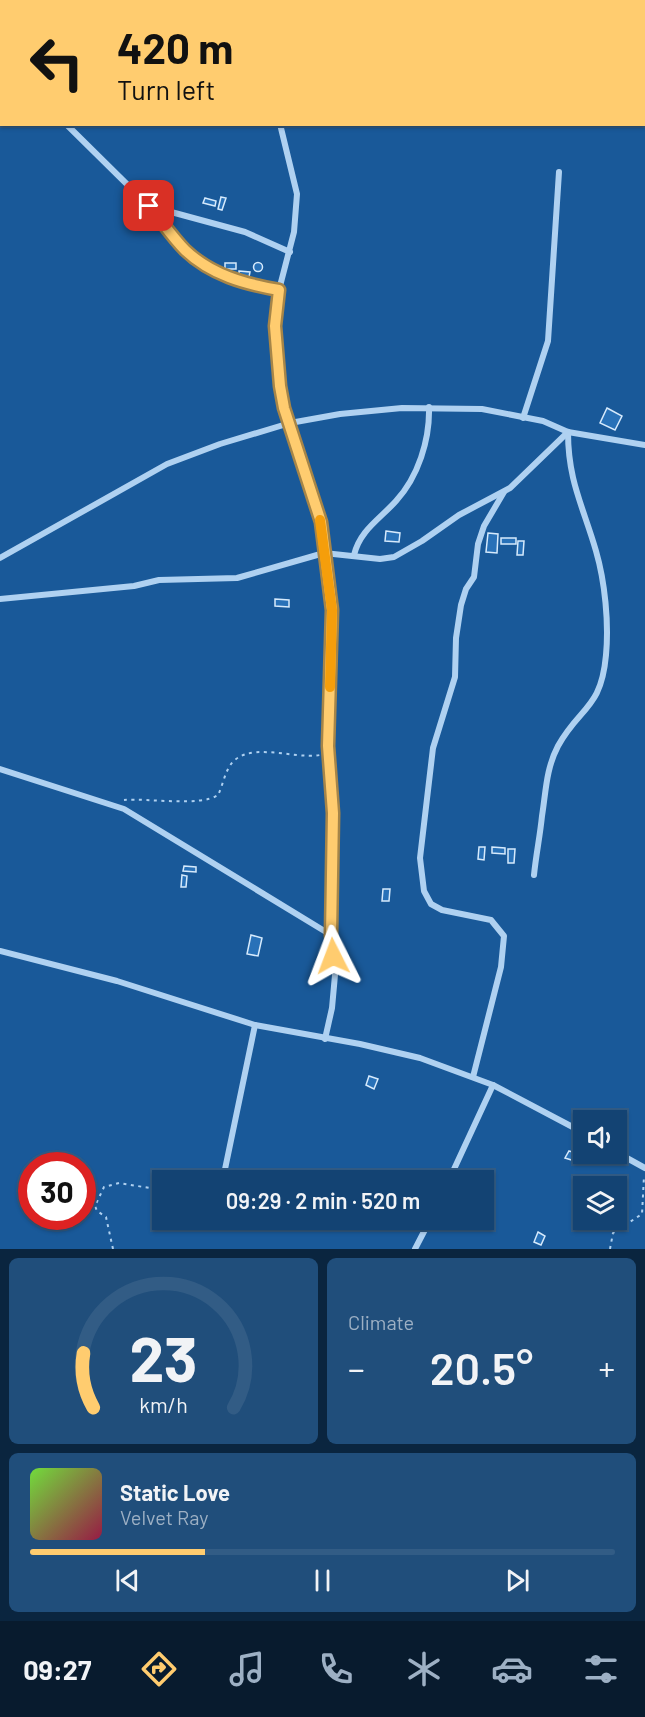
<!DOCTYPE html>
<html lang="en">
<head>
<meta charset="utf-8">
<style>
  :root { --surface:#134373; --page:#204e7b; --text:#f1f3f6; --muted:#9db0c4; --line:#325c85; --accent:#ffcc6f }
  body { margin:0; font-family:Barlow,sans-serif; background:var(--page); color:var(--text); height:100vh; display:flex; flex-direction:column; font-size:22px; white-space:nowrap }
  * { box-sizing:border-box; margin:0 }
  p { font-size:20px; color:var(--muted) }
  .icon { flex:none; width:33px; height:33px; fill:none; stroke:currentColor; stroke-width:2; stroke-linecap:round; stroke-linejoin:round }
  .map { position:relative; height:1249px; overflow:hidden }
  .sheet { display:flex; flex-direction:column; gap:9px; padding:9px; background:#0a253f; flex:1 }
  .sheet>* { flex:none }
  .guide { position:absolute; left:0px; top:0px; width:645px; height:126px; box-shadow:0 2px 4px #0004,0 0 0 2px var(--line); background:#ffcc6f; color:#111; overflow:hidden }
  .tools { position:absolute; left:573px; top:1110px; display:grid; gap:12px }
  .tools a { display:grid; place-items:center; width:54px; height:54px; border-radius:0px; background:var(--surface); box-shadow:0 2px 4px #0004,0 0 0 2px var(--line); font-size:30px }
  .speed { position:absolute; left:18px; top:1152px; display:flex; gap:12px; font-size:30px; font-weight:700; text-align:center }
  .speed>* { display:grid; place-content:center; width:78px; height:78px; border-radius:50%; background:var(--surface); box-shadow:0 2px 4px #0004,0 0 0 2px var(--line); line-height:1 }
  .speed .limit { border:9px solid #d22; background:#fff; color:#111 }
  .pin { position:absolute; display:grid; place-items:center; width:51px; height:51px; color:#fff; margin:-26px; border-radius:12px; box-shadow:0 3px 9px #0006 }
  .me { position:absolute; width:66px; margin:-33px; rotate:357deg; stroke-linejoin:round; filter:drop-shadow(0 0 4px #0008) }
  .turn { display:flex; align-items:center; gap:21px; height:126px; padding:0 18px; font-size:27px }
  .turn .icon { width:78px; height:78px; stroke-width:2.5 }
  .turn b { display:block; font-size:42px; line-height:51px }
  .big { font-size:45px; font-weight:600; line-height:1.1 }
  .sheet .widget { flex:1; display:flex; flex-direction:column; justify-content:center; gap:9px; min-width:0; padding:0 21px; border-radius:9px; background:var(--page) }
  .sheet .dial { align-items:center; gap:0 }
  .dial svg { height:156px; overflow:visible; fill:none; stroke:var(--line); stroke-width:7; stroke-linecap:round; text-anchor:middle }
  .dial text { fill:var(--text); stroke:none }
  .song { display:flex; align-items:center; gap:18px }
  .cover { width:72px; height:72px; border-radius:9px; background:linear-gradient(135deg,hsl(100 70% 55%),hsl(340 70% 35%)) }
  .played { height:6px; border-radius:3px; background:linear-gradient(90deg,var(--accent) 30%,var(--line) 30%) }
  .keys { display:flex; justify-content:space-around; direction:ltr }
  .heat { display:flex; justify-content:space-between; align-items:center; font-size:33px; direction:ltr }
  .sheet .tiles { flex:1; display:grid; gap:9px; grid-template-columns:1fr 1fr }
  .widget:last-child { grid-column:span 2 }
  .trip { position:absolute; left:152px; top:1170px; width:342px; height:60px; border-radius:0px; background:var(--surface); box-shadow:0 2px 4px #0004,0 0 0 2px var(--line); font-weight:600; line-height:60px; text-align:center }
  .menu { display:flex; height:96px; justify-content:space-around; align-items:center; background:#081b2e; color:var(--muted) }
  .menu .icon { width:42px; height:42px }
  .menu .active { color:var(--accent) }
  .menu b { font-size:27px; color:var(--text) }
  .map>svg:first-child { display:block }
  .building { fill:#2871b8; stroke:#d6eafc; stroke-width:1.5 }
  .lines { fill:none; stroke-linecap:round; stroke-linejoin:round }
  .path { stroke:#afd1f1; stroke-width:2; stroke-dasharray:3 4.5; stroke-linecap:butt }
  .street { stroke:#afd1f1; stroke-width:6 }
  .route-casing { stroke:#a68548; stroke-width:15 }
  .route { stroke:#ffcc6f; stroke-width:10 }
  .slow { stroke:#f59e0b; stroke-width:10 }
</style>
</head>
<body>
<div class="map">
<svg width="645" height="1249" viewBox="0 0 645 1249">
  <rect width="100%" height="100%" fill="#195999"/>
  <!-- building -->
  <g class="building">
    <path d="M221 197 226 198 222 210 218 209Z"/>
    <path d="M205 198 216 201 215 206 203 203Z"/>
    <circle cx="258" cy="267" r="4.5"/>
    <rect x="225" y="263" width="11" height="6"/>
    <path d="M239 271 250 272 249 277 239 276Z"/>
    <path d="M607 408 622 416 615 430 600 423Z"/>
    <path d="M386 531 400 533 399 542 385 541Z"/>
    <path d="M488 533 498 534 497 553 486 552Z"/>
    <rect x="501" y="538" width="15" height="6"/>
    <path d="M518 541H524L523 555H517Z"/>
    <path d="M275 599 289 600V607L275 606Z"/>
    <path d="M479 847H485L484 860 478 859Z"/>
    <path d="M492 847 505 848V854L492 853Z"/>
    <path d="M508 849H515L514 863H508Z"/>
    <path d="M184 866 196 867V872L183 871Z"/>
    <path d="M182 875 187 876 186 887H181Z"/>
    <path d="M383 889H390L389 901H382Z"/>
    <path d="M251 935 262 938 258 956 247 954Z"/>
    <path d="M369 1076 378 1079 374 1089 366 1085Z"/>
    <path d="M569 1151 580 1154 578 1162 565 1158Z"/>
    <path d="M538 1232 545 1236 541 1245 534 1242Z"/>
  </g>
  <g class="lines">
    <!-- path -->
    <g class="path">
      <path d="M124 800C150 798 200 807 218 795 222 787 224 777 228 769 243 738 293 760 320 755"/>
      <path d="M184 1180 217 1179"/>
      <path d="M113 1249 106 1217 97 1211 95 1206 104 1187 119 1183 162 1190"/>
      <path d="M610 1249 613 1233 642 1214 644 1176"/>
    </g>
    <!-- street -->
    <g class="street">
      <path d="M350 0 356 2"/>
      <path d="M290 2 291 0"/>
      <path d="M386 2 388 0"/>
      <path d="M0 77 2 79"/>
      <path d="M66 124 149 206 245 232 290 252"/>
      <path d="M280 124 297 194 294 232 279 290 275 326 277 370 284 408 321 522 332 610 328 746 333 813 331 935 335 975 332 1008 325 1039"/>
      <path d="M150 206C161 220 172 237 185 250 211 275 245 284 279 290"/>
      <path d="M523 418 548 341 559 172"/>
      <path d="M354 555C360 530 380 519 396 501 418 477 430 440 429 407"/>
      <path d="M0 558 167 464 220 444 290 423 340 414 402 408 482 409 543 421 568 432 645 445"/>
      <path d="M0 599 134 586 159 580 237 578 324 553 380 559 394 557 422 541 459 515 510 488 568 432"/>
      <path d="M0 769 124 809 331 935"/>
      <path d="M534 875C536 855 540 836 542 816 546 791 546 769 558 746 580 706 601 710 606 655 609 623 605 582 596 551 583 506 568 481 568 432"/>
      <path d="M0 951 117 981 255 1025 360 1044 420 1058 493 1085 584 1133"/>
      <path d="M473 1077 501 967 504 936 491 920 442 910 431 904 424 891 420 858 433 748 455 677 456 638 461 605 466 589 474 577 478 544 484 526 504 492"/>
      <path d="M616 1152 645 1168"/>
      <path d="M224 1174 255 1025"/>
      <path d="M449 1180 493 1085"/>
      <path d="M415 1249 430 1220"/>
    </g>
  </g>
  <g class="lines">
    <defs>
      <path id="route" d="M149 206C161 220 172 237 185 250 211 275 245 284 279 290L275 326 280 386 284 408 321 522 332 610 328 746 333 813 331 935 333 956"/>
    </defs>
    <!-- route casing -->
    <use href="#route" class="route-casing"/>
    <!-- route -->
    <use href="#route" class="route"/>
    <!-- slow -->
    <path class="slow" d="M320 520 332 610 330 687"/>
  </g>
</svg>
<div class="tools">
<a><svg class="icon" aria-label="sound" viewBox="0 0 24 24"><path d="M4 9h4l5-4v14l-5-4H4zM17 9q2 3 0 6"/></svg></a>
<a><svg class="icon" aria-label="layers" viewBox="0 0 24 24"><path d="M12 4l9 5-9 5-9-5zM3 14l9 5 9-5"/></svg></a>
</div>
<div class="speed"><div class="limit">30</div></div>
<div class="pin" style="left:149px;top:206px;background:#d93025"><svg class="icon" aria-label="arrive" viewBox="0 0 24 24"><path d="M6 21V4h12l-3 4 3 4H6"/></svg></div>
<svg class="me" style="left:333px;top:956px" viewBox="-20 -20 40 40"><path d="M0-17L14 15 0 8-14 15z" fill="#ffcc6f" stroke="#fff" stroke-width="4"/></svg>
<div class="trip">09:29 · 2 min · 520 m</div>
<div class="guide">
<div class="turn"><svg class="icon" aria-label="left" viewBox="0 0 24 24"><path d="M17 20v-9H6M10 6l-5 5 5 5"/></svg><div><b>420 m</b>Turn left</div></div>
</div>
</div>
<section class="sheet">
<div class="tiles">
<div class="widget dial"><svg viewBox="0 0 100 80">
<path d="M14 69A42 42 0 1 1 86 69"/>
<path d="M14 69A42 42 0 0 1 9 41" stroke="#ffcc6f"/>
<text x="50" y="56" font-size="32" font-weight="700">23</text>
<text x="50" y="72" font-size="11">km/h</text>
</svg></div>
<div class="widget"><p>Climate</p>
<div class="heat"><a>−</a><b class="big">20.5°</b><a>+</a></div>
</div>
<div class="widget">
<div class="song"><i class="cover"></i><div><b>Static Love</b><p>Velvet Ray</p></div></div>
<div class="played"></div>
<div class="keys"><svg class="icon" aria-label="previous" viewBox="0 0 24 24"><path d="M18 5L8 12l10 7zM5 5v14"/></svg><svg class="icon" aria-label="pause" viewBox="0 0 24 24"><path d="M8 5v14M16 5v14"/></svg><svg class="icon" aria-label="next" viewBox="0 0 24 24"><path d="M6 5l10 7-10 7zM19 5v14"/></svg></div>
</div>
</div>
</section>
<nav class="menu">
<b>09:27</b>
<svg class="icon active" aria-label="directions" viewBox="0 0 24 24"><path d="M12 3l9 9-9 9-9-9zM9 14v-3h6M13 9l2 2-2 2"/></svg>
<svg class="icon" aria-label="music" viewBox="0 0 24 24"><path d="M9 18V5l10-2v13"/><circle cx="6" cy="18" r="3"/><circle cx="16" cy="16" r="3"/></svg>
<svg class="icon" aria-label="phone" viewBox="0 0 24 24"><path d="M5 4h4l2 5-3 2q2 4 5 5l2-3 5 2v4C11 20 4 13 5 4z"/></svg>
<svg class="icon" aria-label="climate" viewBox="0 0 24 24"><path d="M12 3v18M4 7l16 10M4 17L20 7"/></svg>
<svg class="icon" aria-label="car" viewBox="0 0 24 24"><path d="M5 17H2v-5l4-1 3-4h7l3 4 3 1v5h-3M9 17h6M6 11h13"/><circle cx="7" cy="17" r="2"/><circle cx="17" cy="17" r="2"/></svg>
<svg class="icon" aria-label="filters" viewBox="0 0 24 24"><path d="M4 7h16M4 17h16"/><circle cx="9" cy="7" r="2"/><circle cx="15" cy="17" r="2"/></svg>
</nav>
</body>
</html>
